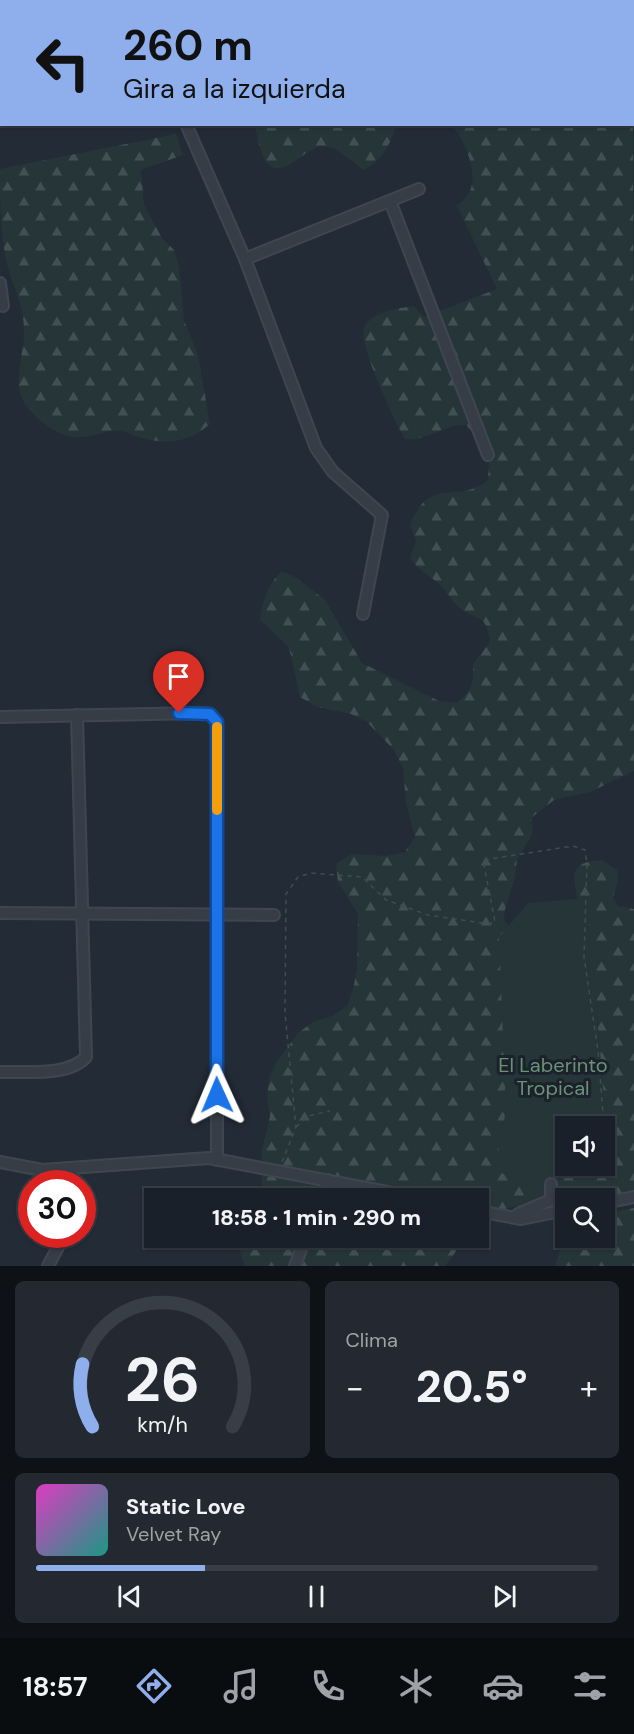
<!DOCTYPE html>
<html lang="es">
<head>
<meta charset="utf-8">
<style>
  :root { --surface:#1a2029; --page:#232831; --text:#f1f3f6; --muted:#9fa3a8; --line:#383e46; --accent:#8eaeec }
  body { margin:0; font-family:"DM Sans",sans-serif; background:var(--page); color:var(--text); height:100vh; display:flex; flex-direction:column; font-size:22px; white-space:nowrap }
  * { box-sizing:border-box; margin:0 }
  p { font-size:20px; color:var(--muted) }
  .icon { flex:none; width:33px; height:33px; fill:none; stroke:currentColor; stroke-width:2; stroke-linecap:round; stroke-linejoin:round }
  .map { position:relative; height:1266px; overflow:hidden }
  .sheet { display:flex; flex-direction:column; gap:15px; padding:15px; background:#0e1217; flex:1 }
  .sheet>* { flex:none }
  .hud { position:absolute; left:0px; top:0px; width:634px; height:126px; box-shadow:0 2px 4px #0004,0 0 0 2px var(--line); background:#8eaeec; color:#111; overflow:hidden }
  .tools { position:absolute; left:555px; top:1116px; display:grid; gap:12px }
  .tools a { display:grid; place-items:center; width:60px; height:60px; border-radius:0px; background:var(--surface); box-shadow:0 2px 4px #0004,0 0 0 2px var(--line); font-size:30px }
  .speed { position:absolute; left:18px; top:1170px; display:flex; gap:12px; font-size:30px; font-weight:700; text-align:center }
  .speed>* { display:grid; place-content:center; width:78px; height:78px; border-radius:50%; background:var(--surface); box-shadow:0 2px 4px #0004,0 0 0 2px var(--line); line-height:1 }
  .speed .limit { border:9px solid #d22; background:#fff; color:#111 }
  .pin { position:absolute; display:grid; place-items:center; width:51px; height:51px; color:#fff; margin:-62px -26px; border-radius:50% 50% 50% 0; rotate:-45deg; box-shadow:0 0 6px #0007 }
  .pin .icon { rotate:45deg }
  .me { position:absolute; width:66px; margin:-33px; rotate:359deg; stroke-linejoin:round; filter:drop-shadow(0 0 4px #0008) }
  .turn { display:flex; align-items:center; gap:21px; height:126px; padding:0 24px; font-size:27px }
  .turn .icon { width:78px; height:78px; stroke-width:2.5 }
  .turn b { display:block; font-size:42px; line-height:51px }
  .big { font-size:45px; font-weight:800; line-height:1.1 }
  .sheet .card { flex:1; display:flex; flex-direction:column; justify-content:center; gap:9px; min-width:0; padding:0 21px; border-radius:9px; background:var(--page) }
  .sheet .dial { align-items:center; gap:0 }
  .dial svg { height:156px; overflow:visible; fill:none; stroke:var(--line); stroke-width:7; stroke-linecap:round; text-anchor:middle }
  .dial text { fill:var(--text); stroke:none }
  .song { display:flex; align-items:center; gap:18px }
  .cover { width:72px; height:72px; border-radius:9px; background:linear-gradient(135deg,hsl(310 70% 55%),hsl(170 70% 35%)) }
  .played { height:6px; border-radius:3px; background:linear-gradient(90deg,var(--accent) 30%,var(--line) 30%) }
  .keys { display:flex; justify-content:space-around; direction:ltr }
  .heat { display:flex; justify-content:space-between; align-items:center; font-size:33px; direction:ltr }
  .sheet .tiles { flex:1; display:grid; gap:15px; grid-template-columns:1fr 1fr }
  .card:last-child { grid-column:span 2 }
  .trip { position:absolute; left:144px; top:1188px; width:345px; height:60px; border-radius:0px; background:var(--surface); box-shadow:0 2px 4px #0004,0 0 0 2px var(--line); font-weight:800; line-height:60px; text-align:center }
  .menu { display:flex; height:96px; justify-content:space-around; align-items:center; background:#0a0d10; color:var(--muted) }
  .menu .icon { width:42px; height:42px }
  .menu .selected { color:var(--accent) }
  .menu b { font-size:27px; color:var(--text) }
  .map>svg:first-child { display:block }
  .forest { fill:url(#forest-firs); fill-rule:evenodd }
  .green { fill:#253538; fill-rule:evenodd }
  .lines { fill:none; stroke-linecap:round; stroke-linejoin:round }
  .minor-casing { stroke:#404651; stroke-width:14 }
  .path { stroke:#3e4e50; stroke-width:1.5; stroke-dasharray:4.5 4.5; stroke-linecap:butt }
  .minor { stroke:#373d47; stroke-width:10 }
  .route-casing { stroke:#114b97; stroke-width:15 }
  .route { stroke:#1a73e8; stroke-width:10 }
  .slow { stroke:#f59e0b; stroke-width:10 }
  .labels { text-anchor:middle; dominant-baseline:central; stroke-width:6; stroke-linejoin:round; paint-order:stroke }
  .park-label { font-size:20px; fill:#6b9276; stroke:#1c222c }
</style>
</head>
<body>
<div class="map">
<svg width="634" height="1266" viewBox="0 0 634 1266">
  <defs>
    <pattern id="forest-firs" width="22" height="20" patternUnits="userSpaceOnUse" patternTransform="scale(1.5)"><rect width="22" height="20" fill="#253538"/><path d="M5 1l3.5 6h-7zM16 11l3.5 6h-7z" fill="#425053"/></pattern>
  </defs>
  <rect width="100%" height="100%" fill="#232b37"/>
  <!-- forest -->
  <g class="forest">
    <path d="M248 0H621L625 1 248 2Z"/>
    <path d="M633 5 634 771 590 792 554 800 531 818 533 827 531 837 517 859 515 877 504 913 505 922 512 927 578 909C577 882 562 862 602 860L617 870 618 880 613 898 618 906 634 909V1195L605 1199 555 1198 486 1213 479 1220 478 1198H262V1150L270 1116 267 1098 269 1079 276 1063 299 1032 315 1021 332 1016 347 1006 353 989 357 970 358 914 338 882 336 864 351 854 387 856 405 852 415 837 406 803 403 768 394 750 367 722 351 714 317 707 300 697 289 647 260 620C263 599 267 587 281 571L297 578 325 600 362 663 439 701 457 703C472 690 474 683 473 664L490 642C486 612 478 622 461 609 451 601 447 591 438 583 428 574 418 571 410 558L416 541 410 525C430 474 456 505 487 481 493 455 483 443 466 425 444 424 426 442 405 439 395 422 359 346 364 329 369 312 399 308 414 306L424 317 497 289 457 206C462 201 467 197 470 191 478 173 465 138 451 125L633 124ZM566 1126H604V1166H566Z"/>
    <path d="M254 125H396C391 143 382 162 363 170 352 161 337 147 323 146 306 145 277 189 263 156 258 146 258 135 254 125Z"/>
    <path d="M176 134 183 155 141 170 144 205 162 238 174 250 179 267 184 320 198 355 210 424C188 443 166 445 138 437 132 435 127 431 121 431 102 429 86 442 67 436 52 431 32 416 24 402 12 383 25 351 24 330 24 306 13 286 7 264 0 234 0 200 0 169Z"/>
    <path d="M634 1208V1266H555L565 1233 566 1238H604L605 1213Z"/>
    <path d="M242 1238H466L445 1266H245L238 1247Z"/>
  </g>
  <!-- green -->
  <path class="green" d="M587 898 610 1169 563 1173 528 1188 495 1169 506 1110 499 937 528 903ZM566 1126H604V1166H566Z"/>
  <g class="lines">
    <defs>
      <g id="minor">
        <path d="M229 2 233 0"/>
        <path d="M0 71 2 70"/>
        <path d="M186 124 245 259 316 448 333 472 382 515 363 614"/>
        <path d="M390 201 488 455"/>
        <path d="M245 259 419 189"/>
        <path d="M0 283 3 306"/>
        <path d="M0 717 200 713 210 714 217 722V1160"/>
        <path d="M0 913 274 915"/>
        <path d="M0 1072C25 1071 68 1077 86 1057L77 715"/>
        <path d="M0 1162 42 1170 209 1158 419 1198"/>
        <path d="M68 1168 74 1184"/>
        <path d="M551 1184V1200"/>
        <path d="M321 1198 328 1180"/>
        <path d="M569 1198H599"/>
        <path d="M604 1203 634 1197"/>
        <path d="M478 1211 521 1219 566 1210"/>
        <path d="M518 1214 551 1200 566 1199"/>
        <path d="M48 1266 65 1234"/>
        <path d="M295 1266 305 1238"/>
      </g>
    </defs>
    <!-- minor casing -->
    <use href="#minor" class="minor-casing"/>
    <!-- path -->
    <g class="path">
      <path d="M296 1127 308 1116 330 1111"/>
      <path d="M604 1158 605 1128"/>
      <path d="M282 1162 296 1127 285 1013 286 894 298 877 311 873 362 877 386 900 428 915 489 924 495 922 483 860 573 846 585 850 587 864 584 957 598 1051 604 1126"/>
      <path d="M558 1177 594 1170 600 1166"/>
    </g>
    <!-- minor -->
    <use href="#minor" class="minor"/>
  </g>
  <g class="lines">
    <defs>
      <path id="route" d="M179 713 210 714 217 722V1095"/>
    </defs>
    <!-- route casing -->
    <use href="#route" class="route-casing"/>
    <!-- route -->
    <use href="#route" class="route"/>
    <!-- slow -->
    <path class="slow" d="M217 810V727"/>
  </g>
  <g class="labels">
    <!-- park labels -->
    <g class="park-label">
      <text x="553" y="1065">El Laberinto<tspan x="553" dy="23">Tropical</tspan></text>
    </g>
  </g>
</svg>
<div class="tools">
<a><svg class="icon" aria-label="sound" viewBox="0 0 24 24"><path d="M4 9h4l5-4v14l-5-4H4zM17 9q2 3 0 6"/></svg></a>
<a><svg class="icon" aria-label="search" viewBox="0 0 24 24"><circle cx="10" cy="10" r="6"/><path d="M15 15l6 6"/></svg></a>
</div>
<div class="speed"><div class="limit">30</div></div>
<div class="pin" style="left:179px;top:713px;background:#d93025"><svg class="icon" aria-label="arrive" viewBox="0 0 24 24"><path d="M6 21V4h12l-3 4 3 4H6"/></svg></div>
<svg class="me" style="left:217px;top:1095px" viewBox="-20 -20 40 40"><path d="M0-17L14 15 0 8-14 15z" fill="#1a73e8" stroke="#fff" stroke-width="4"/></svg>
<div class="trip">18:58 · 1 min · 290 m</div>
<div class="hud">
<div class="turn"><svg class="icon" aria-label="left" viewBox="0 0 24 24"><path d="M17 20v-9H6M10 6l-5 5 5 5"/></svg><div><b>260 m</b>Gira a la izquierda</div></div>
</div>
</div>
<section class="sheet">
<div class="tiles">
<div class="card dial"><svg viewBox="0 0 100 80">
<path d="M14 69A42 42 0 1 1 86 69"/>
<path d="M14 69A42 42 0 0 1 9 37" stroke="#8eaeec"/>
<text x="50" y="56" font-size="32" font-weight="700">26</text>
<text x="50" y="72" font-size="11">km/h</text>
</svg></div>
<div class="card"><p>Clima</p>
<div class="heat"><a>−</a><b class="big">20.5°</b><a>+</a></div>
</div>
<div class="card">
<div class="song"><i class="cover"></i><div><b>Static Love</b><p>Velvet Ray</p></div></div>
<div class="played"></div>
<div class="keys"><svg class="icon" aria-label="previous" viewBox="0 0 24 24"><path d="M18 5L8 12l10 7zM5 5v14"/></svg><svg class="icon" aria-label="pause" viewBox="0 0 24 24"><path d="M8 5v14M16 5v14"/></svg><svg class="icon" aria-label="next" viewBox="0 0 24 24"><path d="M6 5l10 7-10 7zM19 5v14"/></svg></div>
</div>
</div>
</section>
<nav class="menu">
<b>18:57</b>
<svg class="icon selected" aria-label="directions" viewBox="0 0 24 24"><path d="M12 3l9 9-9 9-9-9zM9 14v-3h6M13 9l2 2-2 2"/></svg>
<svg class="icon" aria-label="music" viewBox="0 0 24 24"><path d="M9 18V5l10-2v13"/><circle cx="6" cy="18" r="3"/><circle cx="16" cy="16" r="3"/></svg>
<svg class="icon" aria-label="phone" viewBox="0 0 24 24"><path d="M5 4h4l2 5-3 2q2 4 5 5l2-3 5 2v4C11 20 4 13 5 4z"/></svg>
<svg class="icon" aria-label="climate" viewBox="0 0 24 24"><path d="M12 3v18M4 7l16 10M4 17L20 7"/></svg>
<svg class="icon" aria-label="car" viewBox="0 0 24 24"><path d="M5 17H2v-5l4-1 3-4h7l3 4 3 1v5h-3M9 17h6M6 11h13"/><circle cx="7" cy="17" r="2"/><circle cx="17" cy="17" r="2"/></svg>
<svg class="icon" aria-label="filters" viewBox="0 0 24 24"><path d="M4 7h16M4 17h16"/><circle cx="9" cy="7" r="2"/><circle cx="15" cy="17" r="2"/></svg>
</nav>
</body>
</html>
